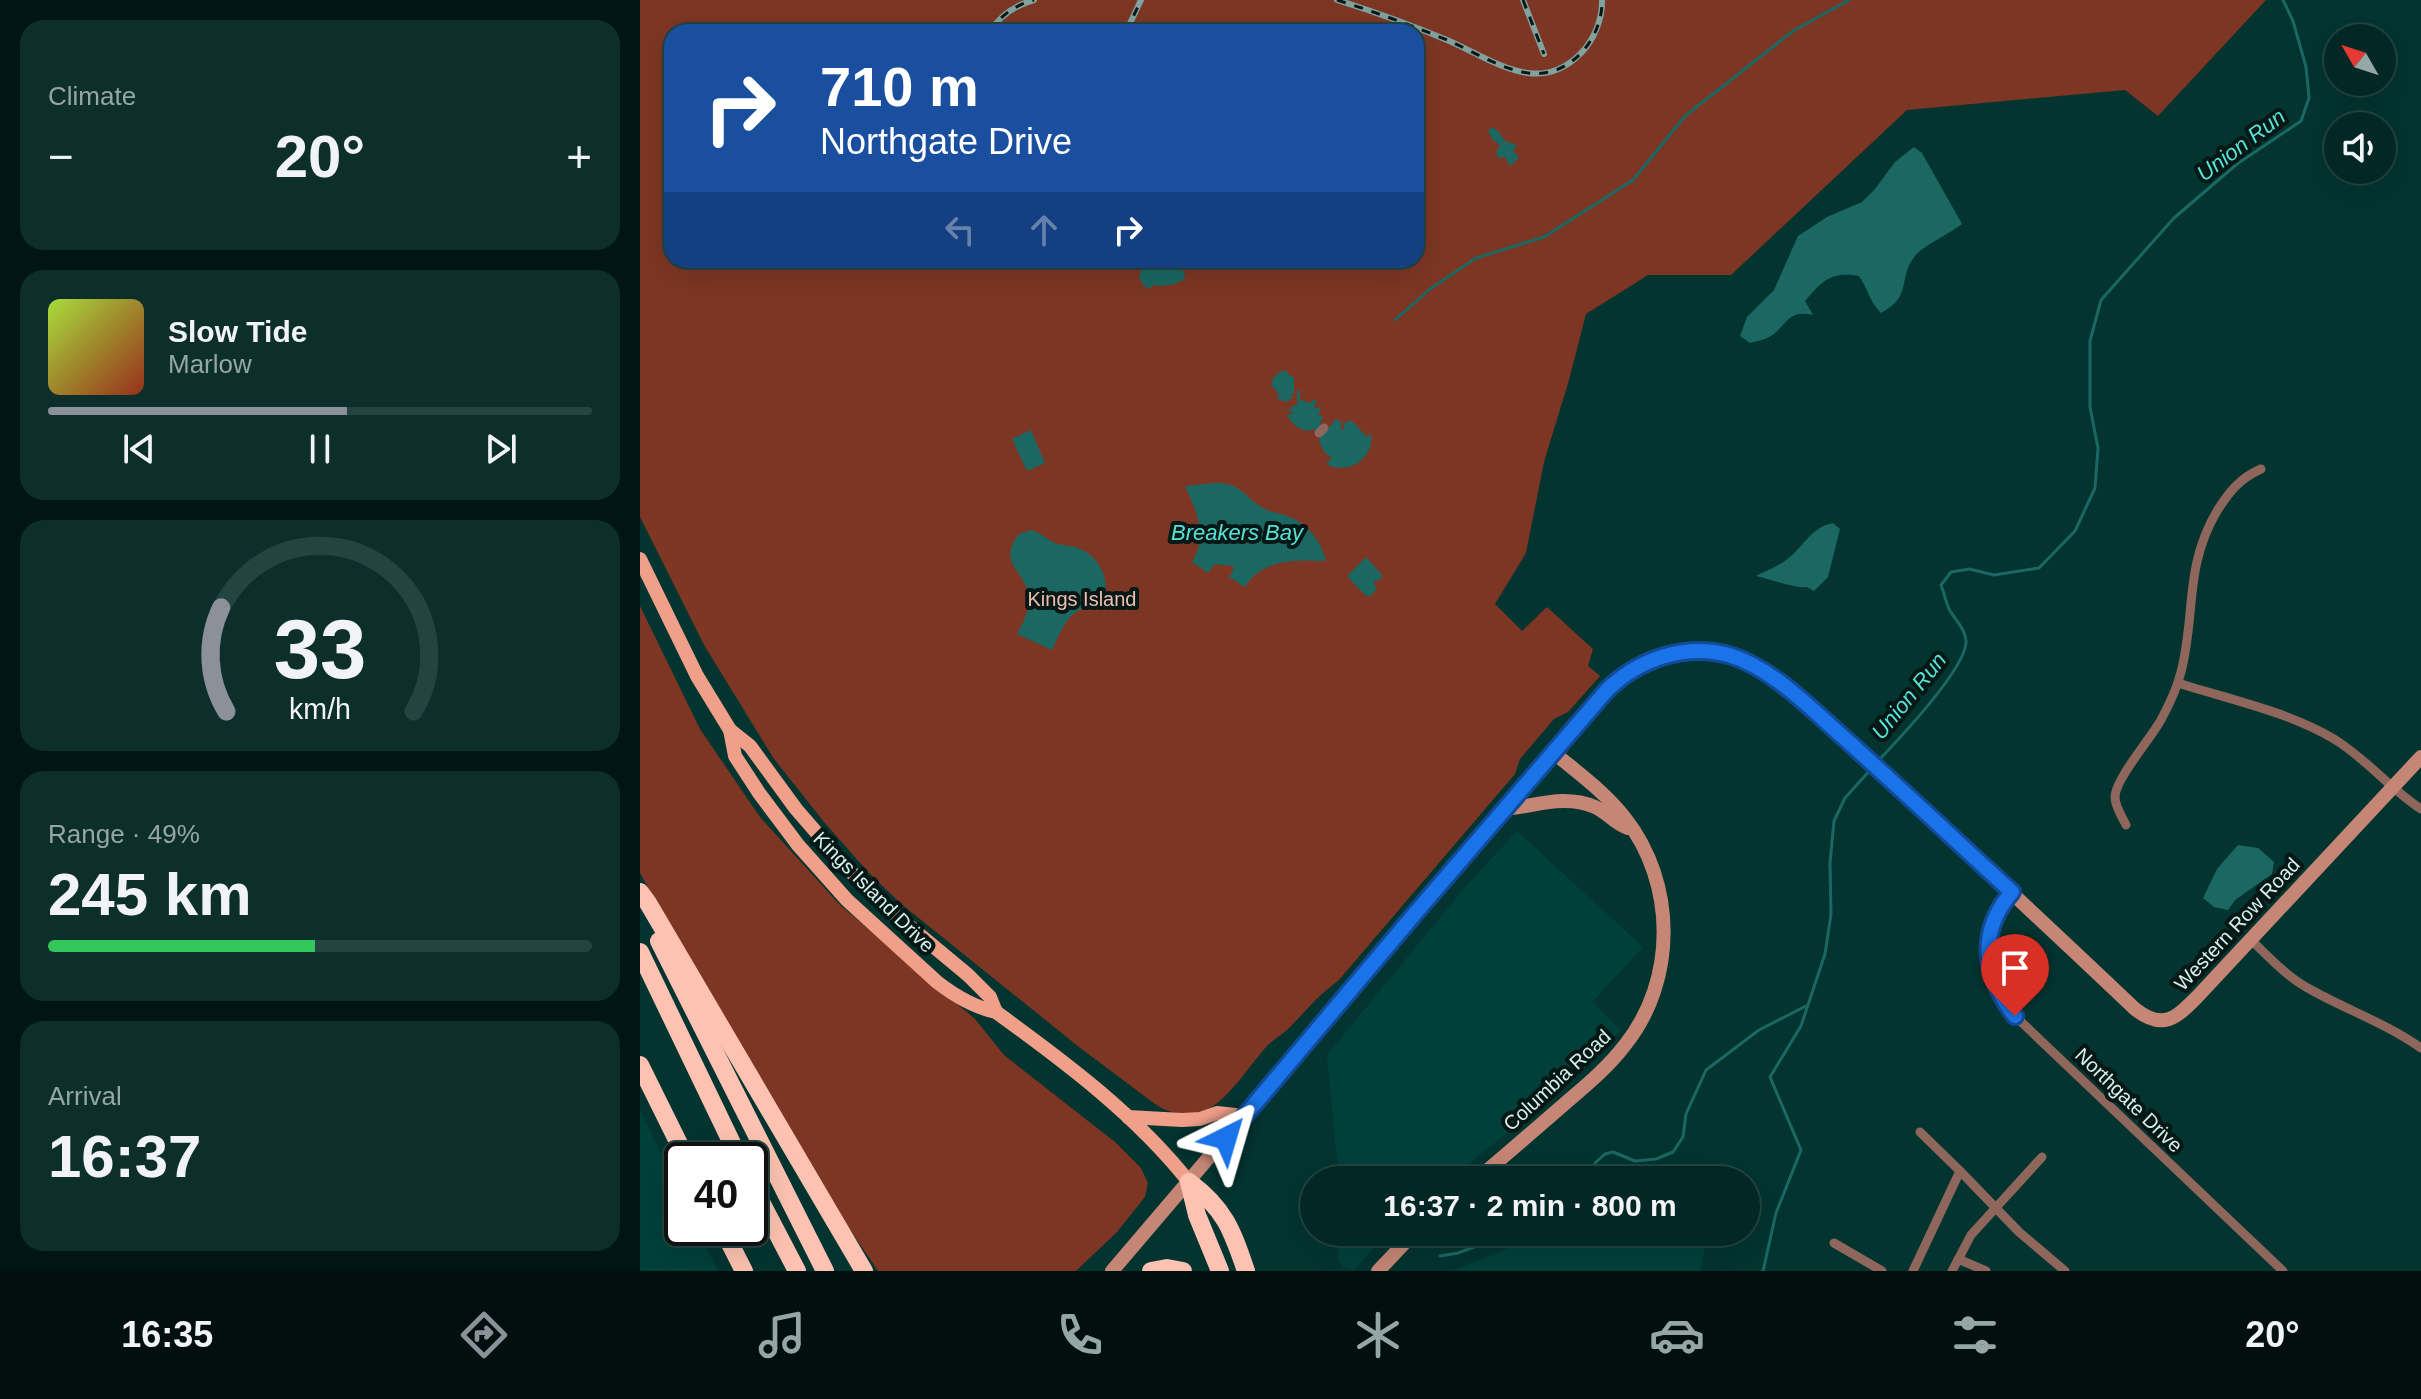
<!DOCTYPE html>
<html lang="en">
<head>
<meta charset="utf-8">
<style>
  :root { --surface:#022724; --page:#0c2f2c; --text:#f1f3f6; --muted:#96a5a6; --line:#234441; --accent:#8c9099 }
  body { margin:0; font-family:Arial,sans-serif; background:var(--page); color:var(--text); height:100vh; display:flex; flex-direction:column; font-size:30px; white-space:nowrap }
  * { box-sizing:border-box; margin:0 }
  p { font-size:26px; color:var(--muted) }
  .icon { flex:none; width:44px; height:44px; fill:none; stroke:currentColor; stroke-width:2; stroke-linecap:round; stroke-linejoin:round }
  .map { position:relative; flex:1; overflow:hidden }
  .details { display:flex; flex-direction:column; gap:20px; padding:20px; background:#011514; width:640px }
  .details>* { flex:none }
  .guide { position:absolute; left:24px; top:24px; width:760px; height:244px; border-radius:24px; box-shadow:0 8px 32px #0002,0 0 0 2px var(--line); background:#1a4fa0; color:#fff; overflow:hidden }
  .needle { width:52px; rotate:309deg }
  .controls { position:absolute; left:1684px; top:24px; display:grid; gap:16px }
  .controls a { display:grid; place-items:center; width:72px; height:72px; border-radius:50%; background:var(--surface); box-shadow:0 8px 32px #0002,0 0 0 2px var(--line); font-size:40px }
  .speed { position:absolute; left:24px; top:1142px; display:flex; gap:16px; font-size:40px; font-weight:700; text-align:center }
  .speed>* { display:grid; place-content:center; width:104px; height:104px; border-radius:50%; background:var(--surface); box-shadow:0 8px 32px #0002,0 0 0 2px var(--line); line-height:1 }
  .speed .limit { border:4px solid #111; border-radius:12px; background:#fff; color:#111 }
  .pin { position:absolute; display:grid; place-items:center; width:68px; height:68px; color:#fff; margin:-82px -34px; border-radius:50% 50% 50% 0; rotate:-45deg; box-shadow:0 0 8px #0007 }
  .pin .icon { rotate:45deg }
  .me { position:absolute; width:88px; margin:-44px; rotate:40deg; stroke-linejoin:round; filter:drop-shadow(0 0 6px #0008) }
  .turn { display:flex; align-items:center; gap:28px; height:168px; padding:0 24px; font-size:36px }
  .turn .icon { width:104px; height:104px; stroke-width:2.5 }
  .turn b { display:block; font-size:56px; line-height:68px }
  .lanes { display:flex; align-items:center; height:76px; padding:0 24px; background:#0003; justify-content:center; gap:40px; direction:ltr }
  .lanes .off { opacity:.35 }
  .big { font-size:60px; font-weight:700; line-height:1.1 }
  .details .card { flex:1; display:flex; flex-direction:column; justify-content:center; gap:12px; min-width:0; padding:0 28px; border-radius:24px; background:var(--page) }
  .details .dial { align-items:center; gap:0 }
  .dial svg { height:208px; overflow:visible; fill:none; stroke:var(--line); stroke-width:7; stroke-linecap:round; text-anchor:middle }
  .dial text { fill:var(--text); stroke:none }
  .song { display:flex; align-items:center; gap:24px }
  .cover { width:96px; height:96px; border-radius:12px; background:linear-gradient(135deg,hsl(80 70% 55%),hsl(10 70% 35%)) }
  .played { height:8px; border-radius:4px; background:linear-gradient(90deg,var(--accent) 55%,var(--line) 55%) }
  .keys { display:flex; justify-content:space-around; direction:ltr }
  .heat { display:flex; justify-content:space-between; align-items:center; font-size:44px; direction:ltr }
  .charge { height:12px; border-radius:6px; background:linear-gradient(90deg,#34c759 49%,var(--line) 0) }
  .trip { position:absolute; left:660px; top:1166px; width:460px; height:80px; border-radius:40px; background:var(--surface); box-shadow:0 8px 32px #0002,0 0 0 2px var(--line); font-weight:700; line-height:80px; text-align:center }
  .tabs { display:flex; height:128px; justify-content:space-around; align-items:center; background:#01100e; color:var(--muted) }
  .tabs .icon { width:56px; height:56px }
  .tabs .active { color:var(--accent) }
  .tabs b { font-size:36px; color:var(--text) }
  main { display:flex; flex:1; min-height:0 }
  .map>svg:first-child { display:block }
  .built { fill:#00403b }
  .green { fill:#7d3623; fill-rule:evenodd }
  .water { fill:#1b6862 }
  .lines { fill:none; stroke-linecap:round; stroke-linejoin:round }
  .stream { stroke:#1b6862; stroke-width:3 }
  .street-tunnel { stroke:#23504c; stroke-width:9; stroke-dasharray:9 4.5; stroke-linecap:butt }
  .street { stroke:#8e665b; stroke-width:9 }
  .secondary { stroke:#c58675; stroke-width:14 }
  .primary { stroke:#f09f89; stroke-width:14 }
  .highway { stroke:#fdc2b1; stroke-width:18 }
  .rail-casing { stroke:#81a29f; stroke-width:6 }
  .rail { stroke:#061816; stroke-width:3; stroke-dasharray:9; stroke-linecap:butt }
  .route-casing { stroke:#114b97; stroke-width:20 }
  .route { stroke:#1a73e8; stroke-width:14 }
  .labels { text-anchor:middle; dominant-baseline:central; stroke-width:8; stroke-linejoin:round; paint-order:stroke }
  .park-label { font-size:20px; fill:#f0beb0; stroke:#061816 }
  .street-label { font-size:20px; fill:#d8efec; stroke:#061816 }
  .water-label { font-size:22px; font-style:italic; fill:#56e2d6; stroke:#061816 }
</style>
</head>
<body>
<main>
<section class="details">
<div class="card"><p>Climate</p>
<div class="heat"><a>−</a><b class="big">20°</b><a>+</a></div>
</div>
<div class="card">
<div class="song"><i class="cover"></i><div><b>Slow Tide</b><p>Marlow</p></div></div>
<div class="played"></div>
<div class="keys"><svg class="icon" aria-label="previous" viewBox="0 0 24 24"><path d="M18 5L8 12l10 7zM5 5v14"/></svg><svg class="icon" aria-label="pause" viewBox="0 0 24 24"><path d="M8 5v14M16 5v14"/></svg><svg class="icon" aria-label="next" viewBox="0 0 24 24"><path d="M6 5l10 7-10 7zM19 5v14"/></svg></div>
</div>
<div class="card dial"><svg viewBox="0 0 100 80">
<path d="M14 69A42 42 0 1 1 86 69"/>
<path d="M14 69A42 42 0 0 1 12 29" stroke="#8c9099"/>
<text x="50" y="56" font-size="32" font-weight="700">33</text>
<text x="50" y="72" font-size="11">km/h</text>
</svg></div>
<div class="card"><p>Range · 49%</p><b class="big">245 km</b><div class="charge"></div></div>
<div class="card"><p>Arrival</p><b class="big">16:37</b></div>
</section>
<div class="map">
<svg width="1781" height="1271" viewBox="0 0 1781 1271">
  <rect width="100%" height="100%" fill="#033430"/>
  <!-- built -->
  <g class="built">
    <path d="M877 831 1003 947 952 1002 981 1030 962 1053 810 1180H699L687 1055 826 886Z"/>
    <path d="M0 1109 42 1197V1228H57L78 1271H0Z"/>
    <path d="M1084 1162 1080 1180H1038Z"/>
    <path d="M701 1232H748L713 1271 703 1267 697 1257Z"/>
    <path d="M909 1232H1069L1060 1271H812Z"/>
  </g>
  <!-- green -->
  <g class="green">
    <path d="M0 0H1626L1518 116 1485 90 1267 110 1091 275H1008L946 314 929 380 904 462 886 553 855 604 882 631 907 607 953 649 948 666 960 676 928 712 914 719 880 759 875 774 698 981C676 997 666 1011 648 1029 642 1035 634 1039 628 1045 611 1063 590 1098 568 1109 549 1118 532 1115 515 1104L439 1047 260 903 228 872 184 822 134 759 64 645 0 517ZM32 32H776V260H32Z"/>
    <path d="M0 606 60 729 120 817 200 905 335 1019 364 1055 475 1142 501 1168 508 1183 505 1197 477 1232 436 1271H238L168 1168 102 1057 0 873Z"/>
  </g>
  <!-- water -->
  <g class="water">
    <path d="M852 127 858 131 865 141 874 144 877 147 873 150 879 158 870 166 865 157 859 158 856 153 860 145 853 140 848 131Z"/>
    <path d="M1274 147 1282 153 1322 224C1311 233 1281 247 1275 256 1257 279 1273 296 1241 313 1230 303 1228 289 1219 276 1191 271 1182 281 1165 301L1173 315C1146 309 1148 326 1129 337 1124 340 1116 341 1110 343L1100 336 1107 317 1134 290 1158 236 1187 217 1222 202 1235 189 1255 162Z"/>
    <path d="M502 260H545L543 269 540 271H544L545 279 537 283 536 280V284L521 286 513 285 510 289 503 285 499 277 503 266Z"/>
    <path d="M641 371H647V373L654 378V394L650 393 653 397 647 402 637 399 639 396 634 387H631L633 378Z"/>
    <path d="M657 390 660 391V401L662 400 670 403 674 399 677 401 674 406 675 408 680 407V412L677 414 683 416 680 424 685 430 690 427 695 419 701 421V430L704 429 703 424 711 420 727 437 731 433C735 458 709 476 686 464L692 458C684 453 681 448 679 439L681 436 675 429C664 434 653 426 647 415L654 412 641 409 650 410 652 406 657 405Z"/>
    <path d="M391 430 405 463 387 471 372 439Z"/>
    <path d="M575 483C602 483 603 496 623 508 630 512 639 513 647 516 667 523 681 540 686 561 656 560 623 558 605 587L589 577 594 569 592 566 575 564 568 573 552 562C568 537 557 511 545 486Z"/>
    <path d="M1193 523 1200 529 1188 577 1174 591 1167 587C1156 589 1130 579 1116 576 1126 571 1137 567 1146 560 1163 548 1171 527 1193 523Z"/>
    <path d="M391 530C400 532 405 538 413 542 421 546 430 545 438 548 462 557 471 583 463 606 430 604 424 625 412 650L377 634C382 624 388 614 389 603 391 571 354 567 379 534Z"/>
    <path d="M726 557 742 575 741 579 733 582 737 589 729 597 723 593 707 576Z"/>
    <path d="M1598 845 1618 848 1634 862 1632 874 1595 900 1588 910 1574 907 1563 898 1577 869Z"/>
  </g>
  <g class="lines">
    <!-- stream -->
    <g class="stream">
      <path d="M755 320 790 289 836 258 904 237 993 180 1045 116 1153 31 1209 0"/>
      <path d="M1239 760C1258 740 1327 667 1326 641 1325 628 1315 620 1309 609 1306 602 1304 593 1301 585L1311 572 1329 569 1354 575 1399 568 1435 531 1455 488 1458 448 1450 407V341L1461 300 1534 218 1597 164 1661 121 1669 98 1666 67 1653 21 1643 0"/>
      <path d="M947 1180 956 1162 965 1154 973 1152 995 1161 1016 1159 1033 1152 1043 1137 1046 1114 1066 1070 1119 1030 1166 1006"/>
      <path d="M800 1256 818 1253 874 1232"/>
      <path d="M1123 1271 1136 1213 1161 1150 1130 1077 1161 1026 1185 954 1191 914 1190 863 1194 821 1205 798 1231 769"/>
    </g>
    <!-- street-tunnel -->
    <path class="street-tunnel" d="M408 265H422"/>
    <!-- street -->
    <g class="street">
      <path d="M679 433 684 428"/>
      <path d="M1538 683C1588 699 1649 712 1694 739 1727 759 1750 789 1781 809"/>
      <path d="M1486 825C1482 816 1475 807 1475 797 1475 779 1513 736 1522 718 1530 703 1537 688 1541 672 1556 614 1544 567 1577 511 1589 492 1600 478 1621 469"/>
      <path d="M1372 892C1337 932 1344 976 1375 1016L1643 1271"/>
      <path d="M1610 939C1628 956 1645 975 1666 987 1704 1009 1746 1023 1781 1048"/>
      <path d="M1280 1132 1320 1171 1379 1232 1425 1271"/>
      <path d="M1194 1243 1242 1271"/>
      <path d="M1318 1259 1346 1271"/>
      <path d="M1273 1271 1320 1171"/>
      <path d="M1312 1271 1331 1235 1402 1157"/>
    </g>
    <!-- secondary -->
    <g class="secondary">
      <path d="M865 809C897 806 923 794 955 807 967 812 975 824 988 828"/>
      <path d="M836 1180C867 1154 898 1127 929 1100 949 1083 969 1066 985 1045 1037 980 1036 883 985 818 965 792 938 773 913 752"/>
      <path d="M472 1271 967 690C999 659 1045 643 1089 655 1137 669 1209 741 1247 777 1330 854 1413 931 1495 1009 1523 1031 1536 1018 1557 997L1781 757"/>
      <path d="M738 1271 775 1232"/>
    </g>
    <!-- primary -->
    <g class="primary">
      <path d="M0 559 57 676 90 730 110 746 156 809 208 869 257 916 328 975 350 997 356 1012"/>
      <path d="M90 730 95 756 119 793 158 845 207 900 297 982C315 996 333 1007 356 1012 425 1062 496 1115 549 1182"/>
      <path d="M488 1117 542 1120 560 1119 577 1113 605 1116"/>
    </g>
    <!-- highway -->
    <g class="highway">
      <path d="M0 892 8 903 224 1271"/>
      <path d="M19 941 185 1271"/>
      <path d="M0 952 100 1160"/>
      <path d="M0 1065 47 1160"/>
      <path d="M110 1181 157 1271"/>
      <path d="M549 1182C585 1209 592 1230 606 1271"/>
      <path d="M549 1182 557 1215 580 1271"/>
      <path d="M82 1228 104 1271"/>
      <path d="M511 1271 527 1268 543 1271"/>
    </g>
    <defs>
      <g id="rail">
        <path d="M697 0C735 12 771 25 807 40 833 51 860 69 888 73 930 79 963 38 962 0"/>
        <path d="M883 0 904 54"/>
        <path d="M350 32C360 15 376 5 394 0"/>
        <path d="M486 32 501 0"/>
      </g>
    </defs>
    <!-- rail casing -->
    <use href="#rail" class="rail-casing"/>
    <!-- rail -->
    <use href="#rail" class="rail"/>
  </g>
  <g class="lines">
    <defs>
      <path id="route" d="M586 1138 778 910 967 690C999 659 1045 643 1089 655 1132 668 1169 707 1202 736 1259 787 1315 840 1372 892 1337 932 1344 976 1375 1016"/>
    </defs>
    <!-- route casing -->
    <use href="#route" class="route-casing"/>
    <!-- route -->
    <use href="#route" class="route"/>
  </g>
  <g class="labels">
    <!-- park labels -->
    <g class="park-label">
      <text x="442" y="599">Kings Island</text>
    </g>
    <!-- street labels -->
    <g class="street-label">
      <text transform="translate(234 892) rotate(45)">Kings Island Drive</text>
      <text transform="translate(1597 924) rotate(-47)">Western Row Road</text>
      <text transform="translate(917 1080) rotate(-43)">Columbia Road</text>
      <text transform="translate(1489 1100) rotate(44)">Northgate Drive</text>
    </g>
    <!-- water labels -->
    <g class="water-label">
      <text transform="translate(1601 145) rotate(-37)">Union Run</text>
      <text x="597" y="532">Breakers Bay</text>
      <text transform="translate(1269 696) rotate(-51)">Union Run</text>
    </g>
  </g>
</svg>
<div class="controls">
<a><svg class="needle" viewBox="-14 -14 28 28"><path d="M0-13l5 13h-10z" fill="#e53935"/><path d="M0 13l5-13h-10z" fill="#96a5a6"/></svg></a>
<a><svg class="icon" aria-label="sound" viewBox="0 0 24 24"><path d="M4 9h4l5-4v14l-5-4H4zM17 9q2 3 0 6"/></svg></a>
</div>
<div class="speed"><div class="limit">40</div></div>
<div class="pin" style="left:1375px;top:1016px;background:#d93025"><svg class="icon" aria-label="arrive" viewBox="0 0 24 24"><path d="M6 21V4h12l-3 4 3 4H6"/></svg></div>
<svg class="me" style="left:586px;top:1138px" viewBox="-20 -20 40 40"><path d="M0-17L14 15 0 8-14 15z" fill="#1a73e8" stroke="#fff" stroke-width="4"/></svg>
<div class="trip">16:37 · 2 min · 800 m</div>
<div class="guide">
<div class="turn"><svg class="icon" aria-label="right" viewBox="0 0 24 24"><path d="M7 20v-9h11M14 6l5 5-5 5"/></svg><div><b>710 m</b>Northgate Drive</div></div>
<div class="lanes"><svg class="icon off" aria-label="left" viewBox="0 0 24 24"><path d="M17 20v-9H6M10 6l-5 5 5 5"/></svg><svg class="icon off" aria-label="ahead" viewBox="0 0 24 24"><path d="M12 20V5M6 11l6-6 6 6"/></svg><svg class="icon" aria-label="right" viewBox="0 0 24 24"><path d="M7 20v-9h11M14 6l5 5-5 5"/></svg></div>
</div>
</div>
</main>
<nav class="tabs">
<b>16:35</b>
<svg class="icon active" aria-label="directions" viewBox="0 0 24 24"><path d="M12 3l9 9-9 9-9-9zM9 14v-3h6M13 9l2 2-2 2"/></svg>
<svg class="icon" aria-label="music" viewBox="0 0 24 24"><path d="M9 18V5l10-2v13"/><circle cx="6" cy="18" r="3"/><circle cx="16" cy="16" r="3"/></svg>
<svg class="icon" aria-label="phone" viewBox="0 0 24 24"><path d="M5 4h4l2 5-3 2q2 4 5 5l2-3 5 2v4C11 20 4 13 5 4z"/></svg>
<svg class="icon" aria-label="climate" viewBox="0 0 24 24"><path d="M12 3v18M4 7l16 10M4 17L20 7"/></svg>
<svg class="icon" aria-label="car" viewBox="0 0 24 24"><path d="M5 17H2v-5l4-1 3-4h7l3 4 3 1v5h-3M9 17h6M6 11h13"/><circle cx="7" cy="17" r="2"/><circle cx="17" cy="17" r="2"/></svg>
<svg class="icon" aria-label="filters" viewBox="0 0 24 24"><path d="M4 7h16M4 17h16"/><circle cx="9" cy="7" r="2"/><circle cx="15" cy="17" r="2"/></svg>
<b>20°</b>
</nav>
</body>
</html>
